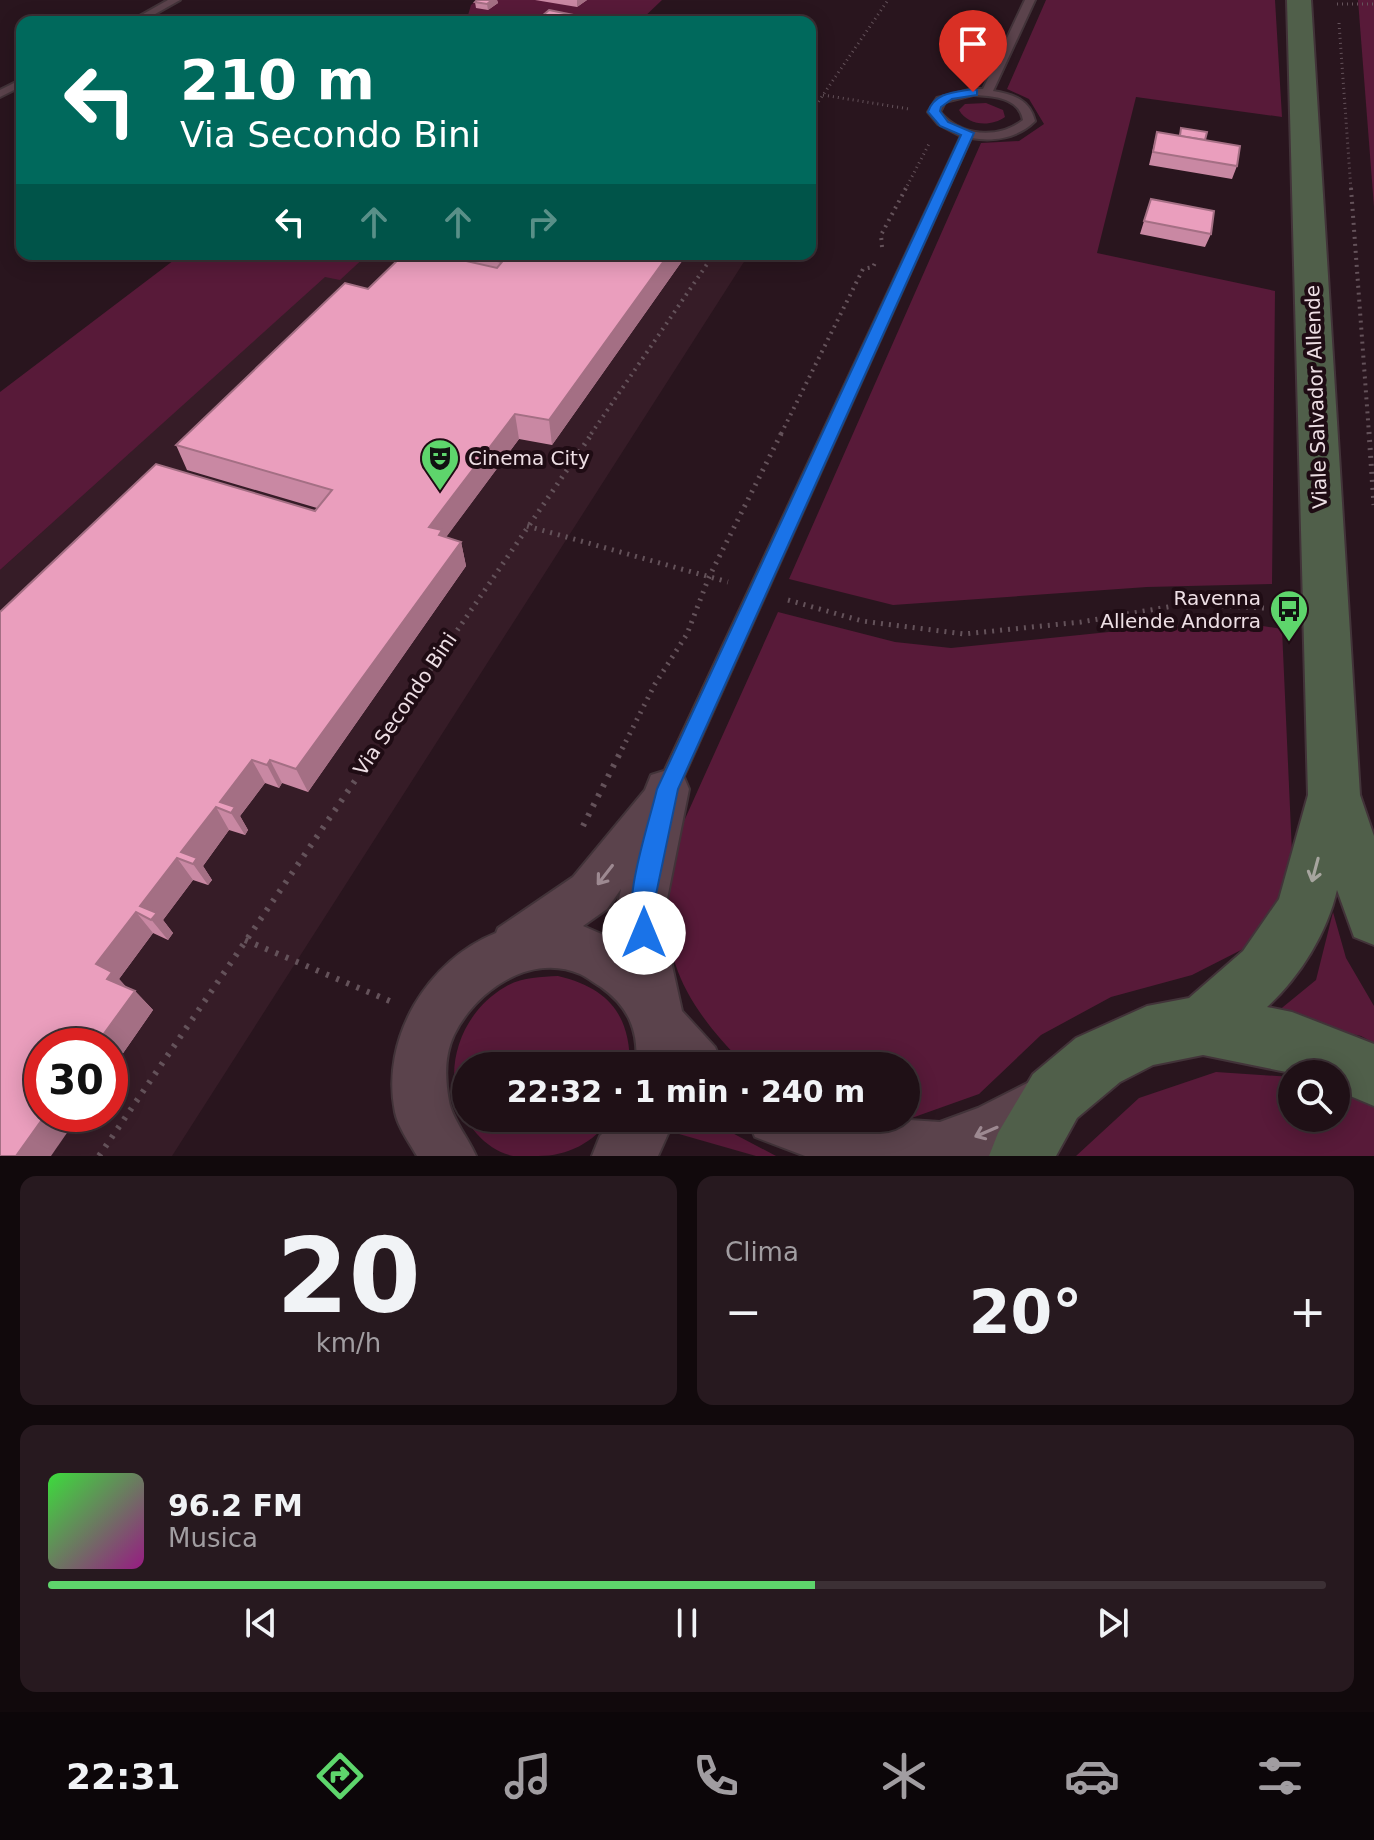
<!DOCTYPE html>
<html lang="it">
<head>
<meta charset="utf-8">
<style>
  :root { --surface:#1f1016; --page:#27191f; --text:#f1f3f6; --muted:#a19da1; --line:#3c3035; --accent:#5ed56c }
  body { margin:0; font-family:"DejaVu Sans",sans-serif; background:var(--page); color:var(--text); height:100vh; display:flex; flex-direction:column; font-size:30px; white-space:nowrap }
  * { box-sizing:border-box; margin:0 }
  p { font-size:26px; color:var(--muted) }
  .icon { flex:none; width:44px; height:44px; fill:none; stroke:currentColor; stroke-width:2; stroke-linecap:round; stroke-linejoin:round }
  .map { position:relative; height:1156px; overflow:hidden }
  .sheet { display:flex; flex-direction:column; gap:20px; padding:20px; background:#11090c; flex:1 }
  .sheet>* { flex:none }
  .guide { position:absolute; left:16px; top:16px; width:800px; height:244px; border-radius:16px; box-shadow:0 4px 20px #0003,0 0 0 2px var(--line); background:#00695c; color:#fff; overflow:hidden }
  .tools { position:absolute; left:1278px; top:1060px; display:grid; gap:16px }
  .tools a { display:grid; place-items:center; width:72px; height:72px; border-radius:50%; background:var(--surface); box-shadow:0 4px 20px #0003,0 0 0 2px var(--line); font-size:40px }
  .speed { position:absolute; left:24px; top:1028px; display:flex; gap:16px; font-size:40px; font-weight:700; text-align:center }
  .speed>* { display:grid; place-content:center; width:104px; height:104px; border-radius:50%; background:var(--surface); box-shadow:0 4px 20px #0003,0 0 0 2px var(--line); line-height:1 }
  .speed .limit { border:12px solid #d22; background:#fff; color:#111 }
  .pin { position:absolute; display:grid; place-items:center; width:68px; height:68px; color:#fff; margin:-82px -34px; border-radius:50% 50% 50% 0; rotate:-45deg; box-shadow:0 0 8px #0007 }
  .pin .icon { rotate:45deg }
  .me { position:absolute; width:88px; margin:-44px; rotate:0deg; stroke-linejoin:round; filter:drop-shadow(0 0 6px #0008) }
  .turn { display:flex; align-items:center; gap:28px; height:168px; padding:0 32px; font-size:36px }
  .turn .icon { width:104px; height:104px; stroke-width:2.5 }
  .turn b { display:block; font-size:56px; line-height:68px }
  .lanes { display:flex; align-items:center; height:76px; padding:0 32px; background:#0003; justify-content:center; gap:40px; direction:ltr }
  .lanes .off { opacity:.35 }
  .big { font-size:60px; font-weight:700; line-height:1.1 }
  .sheet .widget { flex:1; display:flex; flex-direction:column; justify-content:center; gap:12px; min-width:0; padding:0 28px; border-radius:16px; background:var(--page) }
  .sheet .dial { align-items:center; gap:0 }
  .dial b { font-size:104px; line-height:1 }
  .song { display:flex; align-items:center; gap:24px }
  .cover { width:96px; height:96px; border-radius:12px; background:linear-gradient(135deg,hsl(120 70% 55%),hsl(310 70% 35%)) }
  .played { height:8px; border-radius:4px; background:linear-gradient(90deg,var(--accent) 60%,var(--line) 60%) }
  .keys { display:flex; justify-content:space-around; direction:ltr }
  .heat { display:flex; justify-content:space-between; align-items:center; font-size:44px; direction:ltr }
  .sheet .tiles { flex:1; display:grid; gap:20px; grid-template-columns:1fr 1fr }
  .widget:last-child { grid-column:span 2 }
  .trip { position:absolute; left:452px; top:1052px; width:468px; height:80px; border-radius:40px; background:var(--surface); box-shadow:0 4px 20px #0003,0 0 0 2px var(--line); font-weight:700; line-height:80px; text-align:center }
  .dock { display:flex; height:128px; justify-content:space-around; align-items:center; background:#0c0609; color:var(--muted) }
  .dock .icon { width:56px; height:56px }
  .dock .on { color:var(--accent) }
  .dock b { font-size:36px; color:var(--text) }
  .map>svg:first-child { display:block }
  .built { fill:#361c27; fill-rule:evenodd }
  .green { fill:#581a39 }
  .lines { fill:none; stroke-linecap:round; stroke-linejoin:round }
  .lane-casing { stroke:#423339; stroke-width:4 }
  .street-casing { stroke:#423339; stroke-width:4 }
  .secondary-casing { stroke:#423339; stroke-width:4 }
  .path-far3 { stroke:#64525a; stroke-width:3; stroke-dasharray:1 4; stroke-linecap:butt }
  .path-far2 { stroke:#64525a; stroke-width:4; stroke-dasharray:2 5; stroke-linecap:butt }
  .path-far1 { stroke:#64525a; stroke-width:5; stroke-dasharray:2 6; stroke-linecap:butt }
  .path { stroke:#64525a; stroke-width:6; stroke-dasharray:3 8; stroke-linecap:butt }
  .lane { fill:#5b434c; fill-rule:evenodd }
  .street { fill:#5b434c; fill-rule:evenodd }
  .secondary { fill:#505f4a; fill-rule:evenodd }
  .wall { fill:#c988a3 }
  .shaded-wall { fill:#a46f84 }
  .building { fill:#ea9ebd; stroke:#a46f84; stroke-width:2 }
  .oneway { stroke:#a7a59f }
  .oneway2 { stroke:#9d8991 }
  .route { fill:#1a73e8; stroke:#114b97; stroke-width:2 }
  .labels { text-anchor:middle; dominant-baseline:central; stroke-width:8; stroke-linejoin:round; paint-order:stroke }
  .street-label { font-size:20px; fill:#eedfe5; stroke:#1f0c14 }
  .poi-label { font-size:20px; fill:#eedfe5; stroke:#1f0c14; text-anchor:start }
</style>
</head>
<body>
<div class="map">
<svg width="1374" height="1156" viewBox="0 0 1374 1156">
  <rect width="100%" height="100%" fill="#29151e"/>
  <!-- built -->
  <path class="built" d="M349 254H749L172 1156H0V570ZM42 1046H110V1114H42Z"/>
  <!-- green -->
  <g class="green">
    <path d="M477 0H662L639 22H466L471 5Z"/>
    <path d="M1046 0H1275L1282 117 1136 97 1097 253 1275 291 1272 584 1147 587 893 605 789 579 981 143 1019 141 1044 124 1029 99 1007 89Z"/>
    <path d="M1358 0H1374V207Z"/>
    <path d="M986 103 1003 110 1005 117C991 127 968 126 959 110L965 104Z"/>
    <path d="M182 254H368L340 280 325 277 0 570V392Z"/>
    <path d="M778 612 895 642 951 648 1226 620 1282 629 1292 853 1281 900 1251 945 1192 975 1111 997 1041 1035 979 1094 906 1120 894 1118H906V1066H746C677 997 656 948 671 850Z"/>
    <path d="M1333 912 1346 958 1374 1006V1043L1361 1036 1272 1016 1316 980Z"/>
    <path d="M558 976C608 988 630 1014 630 1066H466V1118H611C593 1143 568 1156 538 1156 530 1156 521 1156 513 1156 499 1153 487 1145 477 1134 436 1090 453 1017 505 987 521 977 540 977 558 976Z"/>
    <path d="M1216 1072 1292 1077V1118H1336V1089L1374 1104V1156H1076L1139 1098Z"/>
    <path d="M685 1118H704L776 1156H756L679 1134Z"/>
  </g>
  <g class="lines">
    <defs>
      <g id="lane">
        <path d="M168 0H180L141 22H129Z"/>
        <path d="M1025 0H1035L993 91C1013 94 1030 100 1035 121 1018 138 994 142 971 138L678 789 674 796 667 798 660 796 656 789 961 136 938 124 928 112 937 98 973 89H983ZM973 95C992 96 1019 97 1023 120 998 140 960 136 940 112L945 102Z"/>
        <path d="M22 79V86L0 97V90Z"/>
      </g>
      <g id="street">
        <path d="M667 770 683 775 689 789 666 904 671 961 682 1011 715 1047 723 1066H636C639 1031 629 1007 601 987 594 983 587 977 580 974 531 952 475 991 454 1035 444 1056 445 1079 449 1101 452 1119 469 1139 476 1156H417C409 1142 398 1127 395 1112 380 1038 428 960 496 933L498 928 573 877 645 790 651 775ZM621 889 618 904 620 942 583 926 607 909Z"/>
        <path d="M1049 1072 1068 1080 1076 1099 1068 1118 997 1156H805L755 1137 747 1118H879L940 1122 978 1108Z"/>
        <path d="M618 1118H675L658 1156H592L600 1136Z"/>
      </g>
      <path id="secondary" d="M1287 0H1311L1360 795 1374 836V945L1354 937 1337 890C1327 933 1300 977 1267 1007L1292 1012 1374 1044V1106L1336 1090V1074H1296L1203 1055 1153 1065 1120 1082 1077 1118 1056 1156H989L998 1133 1033 1074 1076 1038 1147 1006 1189 998 1243 951 1279 899 1308 795Z"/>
    </defs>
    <!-- lane casing -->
    <use href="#lane" class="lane-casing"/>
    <!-- street casing -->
    <use href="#street" class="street-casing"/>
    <!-- secondary casing -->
    <use href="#secondary" class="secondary-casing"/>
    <!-- path-far3 -->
    <g class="path-far3">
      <path d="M1337 4H1374"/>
      <path d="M1339 23 1351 190"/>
      <path d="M823 95 909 109"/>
      <path d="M810 114 888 0"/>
      <path d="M905 190 930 142"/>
    </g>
    <!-- path-far2 -->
    <g class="path-far2">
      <path d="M1351 188 1369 434"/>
      <path d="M882 247 881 235 906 188"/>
      <path d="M591 434 714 254"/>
      <path d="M781 434 863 269 873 267 875 263"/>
    </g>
    <!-- path-far1 -->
    <g class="path-far1">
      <path d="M1369 432 1374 505"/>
      <path d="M527 526 728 582"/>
      <path d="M788 600 862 621 964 634 1081 622 1185 604 1284 609"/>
      <path d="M376 749 593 432"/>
      <path d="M622 749 655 684 687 634 709 577 782 432"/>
    </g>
    <!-- path -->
    <g class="path">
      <path d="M583 826 623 747"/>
      <path d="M245 940 392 1002"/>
      <path d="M99 1156 378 747"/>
    </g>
    <!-- lane -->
    <use href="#lane" class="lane"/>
    <!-- street -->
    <use href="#street" class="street"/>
    <!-- secondary -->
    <use href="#secondary" class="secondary"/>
  </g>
  <!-- wall -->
  <g class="wall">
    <path d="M477 0H497L498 3 488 10 476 8 475 2Z"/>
    <path d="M535 0H587L577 7Z"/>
    <path d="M1181 128 1205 140 1237 166 1232 179 1149 165 1157 132 1179 136Z"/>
    <path d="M1151 199 1211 234 1205 247 1140 234Z"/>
    <path d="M404 254H687L552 445 519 439 446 537 461 542 466 566 308 792 282 783 279 788 265 783 240 816 248 830 245 835 229 830 203 866 212 880 208 885 193 880 163 920 173 933 168 940 153 933 119 979 126 987 135 991 153 1010 110 1072V1046L0 1156 317 508 187 470 176 445 368 289Z"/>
  </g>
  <!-- shaded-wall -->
  <g class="shaded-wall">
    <path d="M492 0H497L498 3 488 10 487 4Z"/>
    <path d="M577 0H587L577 7Z"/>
    <path d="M669 254H687L552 445 549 420Z"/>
    <path d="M515 414 519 439 444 540 429 527Z"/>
    <path d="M461 542 466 566 308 792 296 769Z"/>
    <path d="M252 760 265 783 240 816 248 830 245 835 231 813 220 802Z"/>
    <path d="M270 760 282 783 279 788 267 765Z"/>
    <path d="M216 807 229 830 203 866 212 880 208 885 193 864 181 852Z"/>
    <path d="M177 858 193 880 163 920 173 933 168 940 140 906Z"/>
    <path d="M136 912 153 933 119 979 131 992 107 979 96 964Z"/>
    <path d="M135 991 153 1010 110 1072V1046H95Z"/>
    <path d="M46 1114H80L51 1156H16Z"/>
  </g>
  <!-- building -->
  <g class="building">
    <path d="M477 0H492L487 4 475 2Z"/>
    <path d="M549 10 579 16 572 22H535Z"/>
    <path d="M1181 128 1207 132 1205 140 1180 136Z"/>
    <path d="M1157 132 1240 146 1237 166 1153 152Z"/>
    <path d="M1151 199 1214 211 1211 234 1144 221Z"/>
    <path d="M404 254H435L497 268 502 262 464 254H669L549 420 515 414 429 527 442 530 439 535 461 542 296 769 270 760 267 765 252 760 220 802 235 807 231 813 216 807 181 852 197 858 193 864 177 858 140 906 157 913 151 920 136 912 96 964 112 972 107 979 135 991 95 1046H42V1114H46L16 1156H0V612L156 464 315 511 332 490 176 445 345 283 368 289Z"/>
  </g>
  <!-- one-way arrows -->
  <defs><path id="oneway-shaft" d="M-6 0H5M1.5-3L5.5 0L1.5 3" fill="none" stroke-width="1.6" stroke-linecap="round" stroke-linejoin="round" transform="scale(2)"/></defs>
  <use class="oneway" href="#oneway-shaft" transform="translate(1315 870) rotate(105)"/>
  <g class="oneway2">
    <use href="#oneway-shaft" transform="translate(605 875) rotate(128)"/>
    <use href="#oneway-shaft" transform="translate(986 1132) rotate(157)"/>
  </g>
  <!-- route -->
  <path class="route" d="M973 89 977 90V95L952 99 941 107 940 111 948 122 974 133 678 789 654 904 656 933 653 941 644 944 636 941C620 904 648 828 657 789L961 135 940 126 928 112C934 92 956 92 973 89Z"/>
  <!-- icons -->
  <defs>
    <symbol id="theatre-pin" viewBox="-11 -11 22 30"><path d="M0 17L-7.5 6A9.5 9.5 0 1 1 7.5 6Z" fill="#5ed56c" stroke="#1f0c14"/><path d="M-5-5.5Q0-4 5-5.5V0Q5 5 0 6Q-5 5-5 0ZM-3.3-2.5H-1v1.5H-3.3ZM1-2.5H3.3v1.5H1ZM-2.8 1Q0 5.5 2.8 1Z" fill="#111"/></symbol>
    <symbol id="bus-pin" viewBox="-11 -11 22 30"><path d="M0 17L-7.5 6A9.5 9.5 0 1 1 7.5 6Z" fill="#5ed56c" stroke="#1f0c14"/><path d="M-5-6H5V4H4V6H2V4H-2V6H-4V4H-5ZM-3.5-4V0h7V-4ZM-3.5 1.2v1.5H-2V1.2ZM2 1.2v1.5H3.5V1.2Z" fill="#111"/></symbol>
  </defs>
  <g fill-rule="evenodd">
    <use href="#theatre-pin" x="418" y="436" width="44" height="60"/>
    <use href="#bus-pin" x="1267" y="587" width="44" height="60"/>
  </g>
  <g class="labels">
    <!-- street labels -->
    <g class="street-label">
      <text transform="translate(1316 397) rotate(-92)">Viale Salvador Allende</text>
      <text transform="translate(405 704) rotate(-56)">Via Secondo Bini</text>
    </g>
    <!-- poi labels -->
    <g class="poi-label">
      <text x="468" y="458">Cinema City</text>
      <text x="1261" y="598" text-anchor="end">Ravenna<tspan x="1261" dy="23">Allende Andorra</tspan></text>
    </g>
  </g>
</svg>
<div class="tools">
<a><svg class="icon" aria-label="search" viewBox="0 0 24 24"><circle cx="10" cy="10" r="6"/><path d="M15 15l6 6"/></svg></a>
</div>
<div class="speed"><div class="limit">30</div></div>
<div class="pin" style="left:973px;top:92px;background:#d93025"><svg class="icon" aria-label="arrive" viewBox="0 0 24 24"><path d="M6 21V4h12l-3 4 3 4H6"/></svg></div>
<svg class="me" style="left:644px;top:933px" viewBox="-20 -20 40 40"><circle r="19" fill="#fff"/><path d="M0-13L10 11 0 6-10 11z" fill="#1a73e8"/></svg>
<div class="trip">22:32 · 1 min · 240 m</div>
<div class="guide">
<div class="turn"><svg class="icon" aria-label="left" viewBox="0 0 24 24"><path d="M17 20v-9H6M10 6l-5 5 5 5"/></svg><div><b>210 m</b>Via Secondo Bini</div></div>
<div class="lanes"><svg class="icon" aria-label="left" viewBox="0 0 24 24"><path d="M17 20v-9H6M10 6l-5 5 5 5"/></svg><svg class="icon off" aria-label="ahead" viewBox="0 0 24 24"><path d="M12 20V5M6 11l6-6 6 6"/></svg><svg class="icon off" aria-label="ahead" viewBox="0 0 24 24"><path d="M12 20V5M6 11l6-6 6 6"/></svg><svg class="icon off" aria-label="right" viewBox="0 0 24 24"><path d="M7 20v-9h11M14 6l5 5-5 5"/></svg></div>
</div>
</div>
<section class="sheet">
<div class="tiles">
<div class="widget dial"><b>20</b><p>km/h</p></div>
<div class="widget"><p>Clima</p>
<div class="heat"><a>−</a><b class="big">20°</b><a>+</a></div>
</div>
<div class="widget">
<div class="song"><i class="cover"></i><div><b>96.2 FM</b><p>Musica</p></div></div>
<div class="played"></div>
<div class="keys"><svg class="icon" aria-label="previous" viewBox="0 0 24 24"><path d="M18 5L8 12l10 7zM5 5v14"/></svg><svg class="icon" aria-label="pause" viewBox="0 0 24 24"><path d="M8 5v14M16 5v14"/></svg><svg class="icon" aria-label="next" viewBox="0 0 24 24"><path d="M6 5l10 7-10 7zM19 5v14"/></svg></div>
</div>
</div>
</section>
<nav class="dock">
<b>22:31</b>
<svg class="icon on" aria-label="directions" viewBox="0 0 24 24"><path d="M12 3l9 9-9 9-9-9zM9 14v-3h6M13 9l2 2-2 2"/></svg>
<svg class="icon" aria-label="music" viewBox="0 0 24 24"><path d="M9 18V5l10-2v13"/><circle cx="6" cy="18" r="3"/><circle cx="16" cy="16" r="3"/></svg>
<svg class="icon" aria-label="phone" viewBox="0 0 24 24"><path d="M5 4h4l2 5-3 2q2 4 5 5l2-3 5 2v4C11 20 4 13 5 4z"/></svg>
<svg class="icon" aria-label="climate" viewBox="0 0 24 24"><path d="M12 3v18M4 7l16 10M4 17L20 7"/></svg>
<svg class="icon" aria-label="car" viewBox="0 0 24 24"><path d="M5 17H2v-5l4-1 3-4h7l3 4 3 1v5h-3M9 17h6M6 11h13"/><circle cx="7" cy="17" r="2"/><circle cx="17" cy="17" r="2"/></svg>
<svg class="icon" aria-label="filters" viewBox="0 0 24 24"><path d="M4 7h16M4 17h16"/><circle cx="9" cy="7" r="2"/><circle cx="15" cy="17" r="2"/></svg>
</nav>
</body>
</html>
